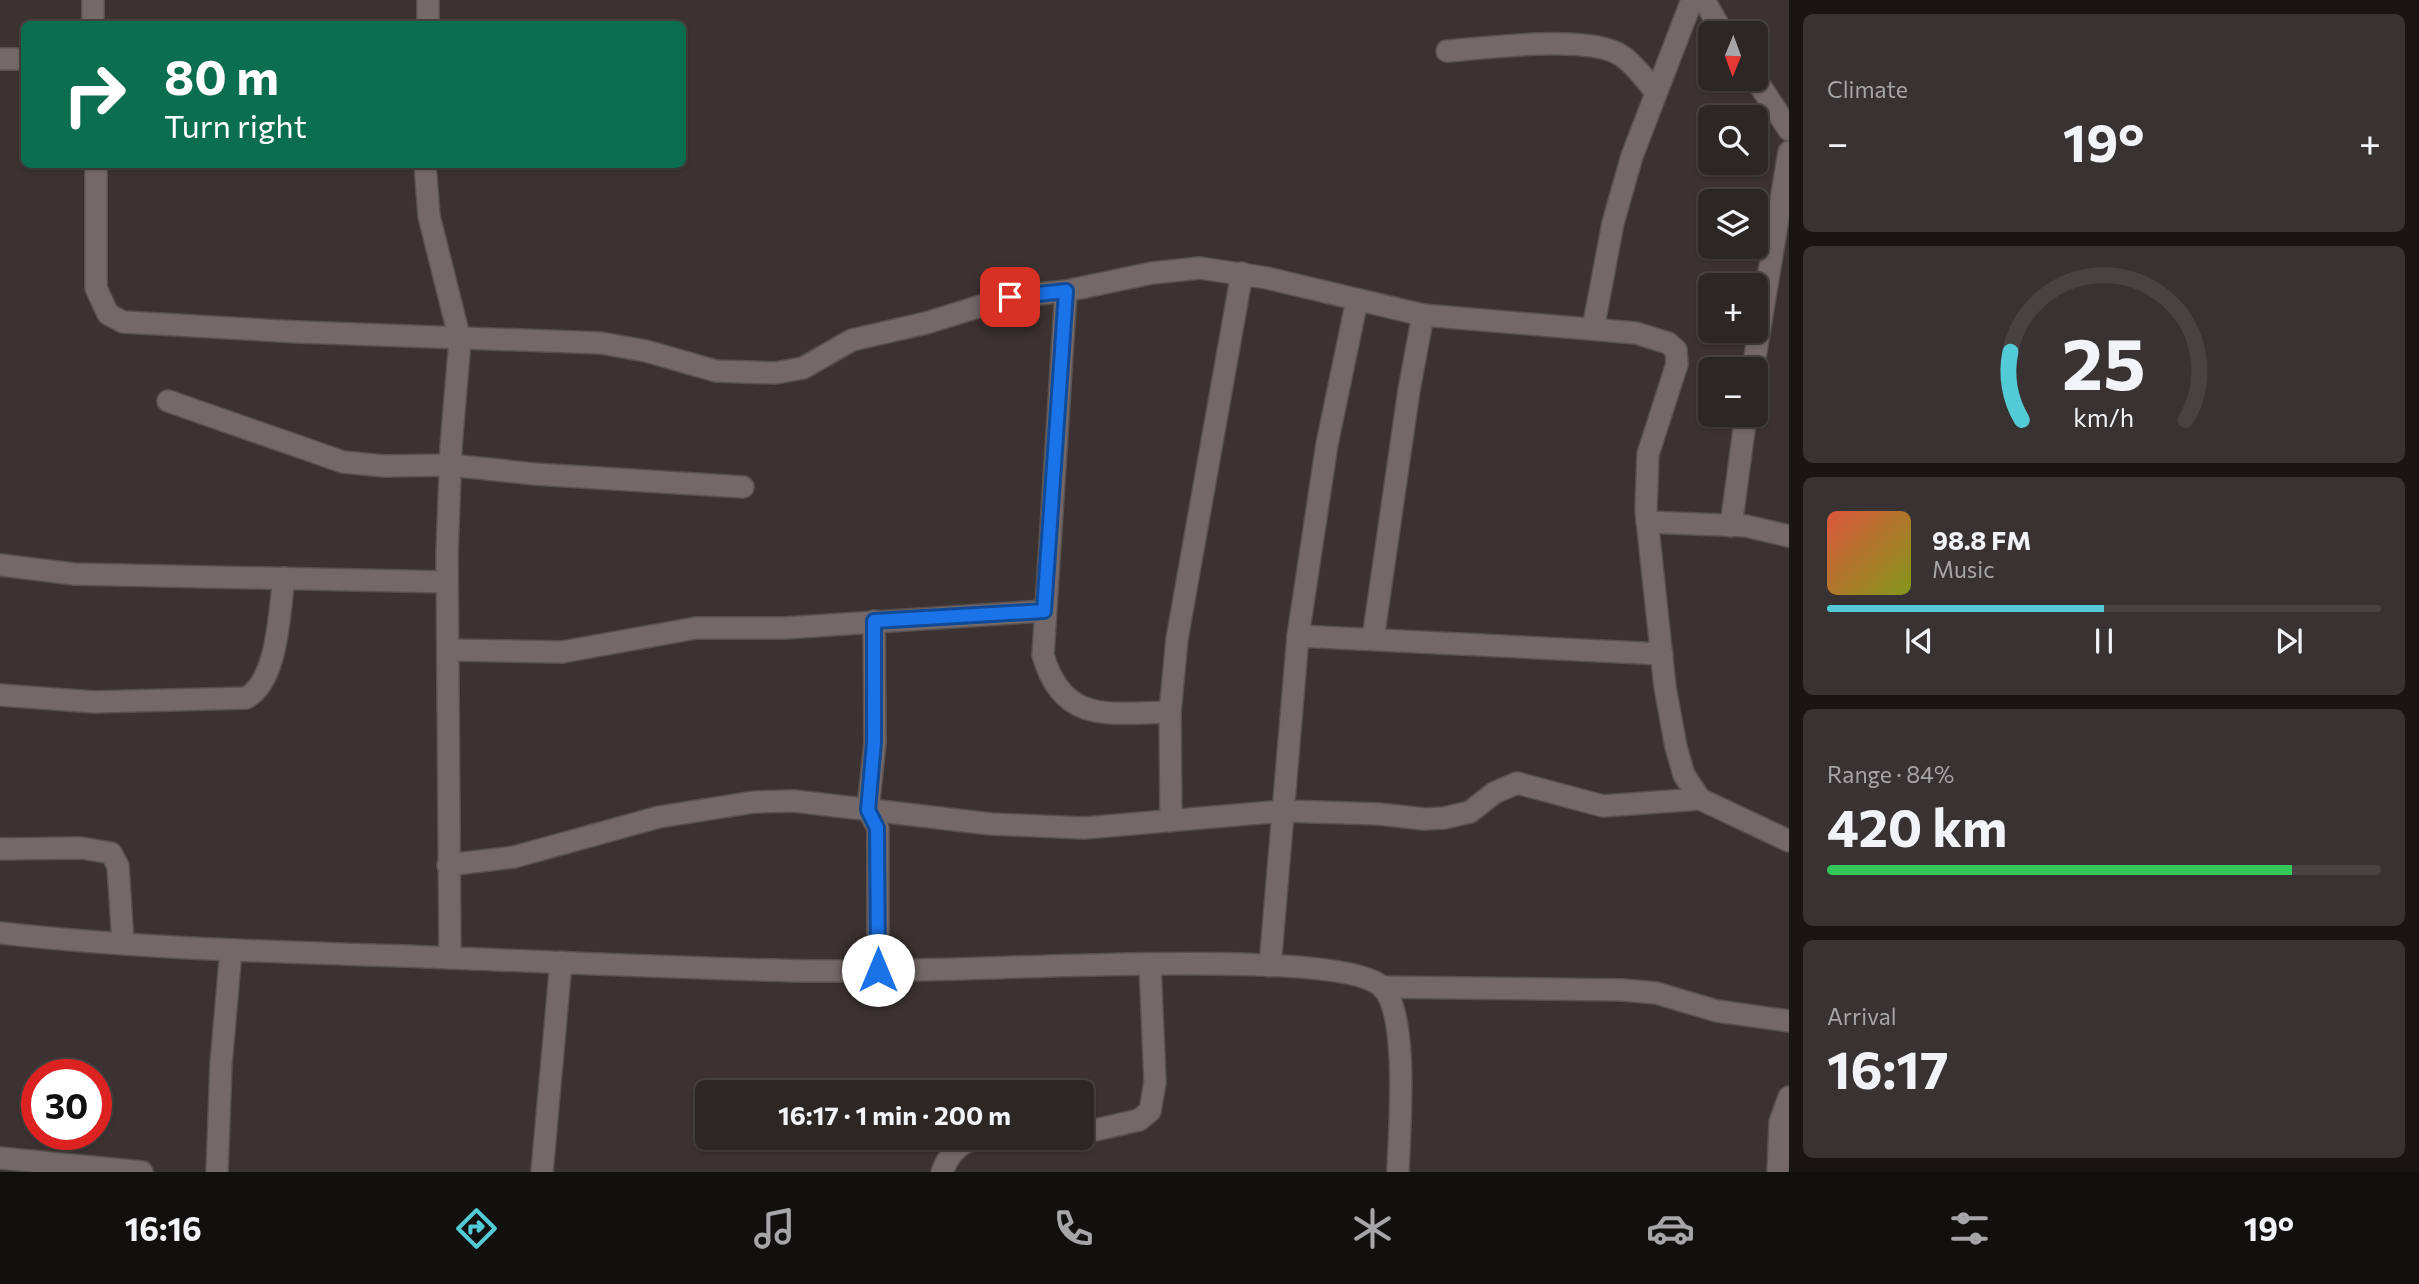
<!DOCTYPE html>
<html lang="en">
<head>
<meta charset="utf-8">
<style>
  :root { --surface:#2c2625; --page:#383232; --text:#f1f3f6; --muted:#a6a5a7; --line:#484342; --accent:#52cbd7 }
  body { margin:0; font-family:Commissioner,sans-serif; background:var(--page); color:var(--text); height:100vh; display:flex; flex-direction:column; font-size:26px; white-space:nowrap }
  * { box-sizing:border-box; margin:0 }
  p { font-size:23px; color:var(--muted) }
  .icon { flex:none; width:38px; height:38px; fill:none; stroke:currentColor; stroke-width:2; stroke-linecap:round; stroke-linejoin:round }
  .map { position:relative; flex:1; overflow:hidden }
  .details { display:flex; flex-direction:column; gap:14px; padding:14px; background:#181514; width:630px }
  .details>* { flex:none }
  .hud { position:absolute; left:21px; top:21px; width:665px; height:147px; border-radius:10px; box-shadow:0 2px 5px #0004,0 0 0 2px var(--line); background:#0b6e4f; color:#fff; overflow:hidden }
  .needle { width:46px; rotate:181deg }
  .buttons { position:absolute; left:1698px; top:21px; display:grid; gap:14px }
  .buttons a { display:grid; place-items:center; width:70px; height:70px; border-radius:10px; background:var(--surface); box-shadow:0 2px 5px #0004,0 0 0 2px var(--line); font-size:35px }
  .speed { position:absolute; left:21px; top:1059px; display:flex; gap:14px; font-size:35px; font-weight:700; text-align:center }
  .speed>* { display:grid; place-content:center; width:91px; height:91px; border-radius:50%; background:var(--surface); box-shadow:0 2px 5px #0004,0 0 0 2px var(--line); line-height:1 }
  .speed .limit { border:10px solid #d22; background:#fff; color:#111 }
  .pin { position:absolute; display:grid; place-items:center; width:60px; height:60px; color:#fff; margin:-30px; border-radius:14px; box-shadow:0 4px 10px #0006 }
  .me { position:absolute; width:77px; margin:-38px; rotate:0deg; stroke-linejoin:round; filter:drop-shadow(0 0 5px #0008) }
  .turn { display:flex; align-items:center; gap:24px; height:147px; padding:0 28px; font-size:32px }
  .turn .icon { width:91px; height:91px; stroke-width:2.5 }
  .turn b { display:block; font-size:49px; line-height:60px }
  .big { font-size:52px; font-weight:700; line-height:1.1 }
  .details .widget { flex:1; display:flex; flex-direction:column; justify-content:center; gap:10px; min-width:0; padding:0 24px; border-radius:10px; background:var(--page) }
  .details .dial { align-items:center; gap:0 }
  .dial svg { height:182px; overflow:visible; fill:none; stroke:var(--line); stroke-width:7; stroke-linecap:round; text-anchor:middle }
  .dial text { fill:var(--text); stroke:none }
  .song { display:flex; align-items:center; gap:21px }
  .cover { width:84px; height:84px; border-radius:10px; background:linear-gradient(135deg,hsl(10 70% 55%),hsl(70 70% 35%)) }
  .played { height:7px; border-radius:4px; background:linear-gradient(90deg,var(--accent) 50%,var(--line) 50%) }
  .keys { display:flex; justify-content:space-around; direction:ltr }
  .heat { display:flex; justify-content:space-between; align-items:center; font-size:38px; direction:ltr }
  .charge { height:10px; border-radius:5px; background:linear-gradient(90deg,#34c759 84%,var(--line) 0) }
  .trip { position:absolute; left:695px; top:1080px; width:399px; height:70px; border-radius:10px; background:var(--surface); box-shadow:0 2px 5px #0004,0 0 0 2px var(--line); font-weight:700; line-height:70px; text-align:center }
  .tabs { display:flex; height:112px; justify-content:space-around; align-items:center; background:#120f0f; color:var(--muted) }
  .tabs .icon { width:49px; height:49px }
  .tabs .on { color:var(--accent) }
  .tabs b { font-size:32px; color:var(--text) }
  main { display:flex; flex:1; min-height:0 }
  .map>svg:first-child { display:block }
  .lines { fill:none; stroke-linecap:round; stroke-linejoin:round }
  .street-casing { stroke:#585150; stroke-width:24 }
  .street { stroke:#746968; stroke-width:21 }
  .route-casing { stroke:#114b97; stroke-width:18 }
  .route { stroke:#1a73e8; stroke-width:12 }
</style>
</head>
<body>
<main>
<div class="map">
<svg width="1789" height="1172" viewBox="0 0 1789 1172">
  <rect width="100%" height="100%" fill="#3b3231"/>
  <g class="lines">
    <defs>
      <g id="street">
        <path d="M1704 0 1723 33"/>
        <path d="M93 24V0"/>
        <path d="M428 24V0"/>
        <path d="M1447 51C1486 48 1591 34 1622 56 1635 65 1645 79 1655 91"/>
        <path d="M0 59H24"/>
        <path d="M1755 78 1789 130"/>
        <path d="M96 164V288L108 314 123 322 299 332 601 343 646 351 716 371 775 373 803 368 852 340 926 323 1010 297 1066 291 1152 273 1200 268 1267 278 1423 315 1636 333 1668 343 1676 350 1677 364 1648 454 1646 510 1665 687 1676 747 1684 775 1700 799 1789 841"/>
        <path d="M425 164 429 216 460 340 451 447 447 554 450 958"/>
        <path d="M1066 291 1043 655C1063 725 1110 713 1170 712"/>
        <path d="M1593 329 1613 223 1632 156 1692 0"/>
        <path d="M1753 369 1789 152"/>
        <path d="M168 401 343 462 384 466 450 465 534 474 743 487"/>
        <path d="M1647 522 1746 526 1789 536"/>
        <path d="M1731 526 1746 415"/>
        <path d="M0 565 74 574 447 582"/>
        <path d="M874 621 875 742 868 810 878 828V969"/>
        <path d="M1298 636 1662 654"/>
        <path d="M1373 639 1409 390 1423 315"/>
        <path d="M448 650 562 652 696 628H784L1044 611"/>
        <path d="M0 695 94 702 246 698C278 681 279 613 284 578"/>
        <path d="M1171 821 1170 712 1177 639 1242 273"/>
        <path d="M0 849 81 848 111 853 118 866 123 943"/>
        <path d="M448 865 514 857 659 817 754 802 794 801 991 824 1084 828 1284 811 1379 814 1424 819 1444 818 1470 812 1494 793 1517 783 1603 806 1700 799"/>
        <path d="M0 933C142 949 284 952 427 957 556 962 685 969 814 971 906 972 999 967 1091 965 1142 964 1348 957 1381 986 1410 1011 1399 1134 1398 1172"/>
        <path d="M1270 966 1298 636 1327 444 1357 300"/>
        <path d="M1382 987 1623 990 1656 993 1717 1011 1789 1021"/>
        <path d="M1082 1133 1139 1120 1150 1111 1155 1082 1150 964"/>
        <path d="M0 1158 142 1172"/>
        <path d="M217 1172 221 1064 231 950"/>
        <path d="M542 1172 561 962"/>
        <path d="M942 1172C958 1131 981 1139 1019 1138"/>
        <path d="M1778 1172 1780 1122 1789 1097"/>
      </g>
    </defs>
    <!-- street casing -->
    <use href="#street" class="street-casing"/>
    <!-- street -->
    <use href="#street" class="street"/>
  </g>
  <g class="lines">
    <defs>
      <path id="route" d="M878 970 877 828 868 810 874 742V621L1044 611 1066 291 1010 297"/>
    </defs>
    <!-- route casing -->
    <use href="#route" class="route-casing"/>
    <!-- route -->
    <use href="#route" class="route"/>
  </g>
</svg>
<div class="buttons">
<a><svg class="needle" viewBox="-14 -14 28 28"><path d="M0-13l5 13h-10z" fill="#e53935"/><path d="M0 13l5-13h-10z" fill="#a6a5a7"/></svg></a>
<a><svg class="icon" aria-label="search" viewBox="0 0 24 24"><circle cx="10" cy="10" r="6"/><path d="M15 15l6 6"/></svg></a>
<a><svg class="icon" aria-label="layers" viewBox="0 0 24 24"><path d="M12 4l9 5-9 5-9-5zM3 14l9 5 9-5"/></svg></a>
<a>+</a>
<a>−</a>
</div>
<div class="speed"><div class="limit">30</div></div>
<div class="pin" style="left:1010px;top:297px;background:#d93025"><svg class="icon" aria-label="arrive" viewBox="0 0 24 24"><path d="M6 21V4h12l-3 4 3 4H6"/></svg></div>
<svg class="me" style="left:878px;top:970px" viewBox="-20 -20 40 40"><circle r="19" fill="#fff"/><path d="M0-13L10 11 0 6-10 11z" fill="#1a73e8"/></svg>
<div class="trip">16:17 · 1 min · 200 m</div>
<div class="hud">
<div class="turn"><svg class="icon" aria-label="right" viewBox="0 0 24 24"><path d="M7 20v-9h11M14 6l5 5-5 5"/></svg><div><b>80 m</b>Turn right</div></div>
</div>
</div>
<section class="details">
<div class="widget"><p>Climate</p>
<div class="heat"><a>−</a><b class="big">19°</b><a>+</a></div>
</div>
<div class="widget dial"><svg viewBox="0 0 100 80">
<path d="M14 69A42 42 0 1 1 86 69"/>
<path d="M14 69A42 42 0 0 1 9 39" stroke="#52cbd7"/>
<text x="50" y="56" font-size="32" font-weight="700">25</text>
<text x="50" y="72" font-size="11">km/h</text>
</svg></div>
<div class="widget">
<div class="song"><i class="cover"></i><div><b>98.8 FM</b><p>Music</p></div></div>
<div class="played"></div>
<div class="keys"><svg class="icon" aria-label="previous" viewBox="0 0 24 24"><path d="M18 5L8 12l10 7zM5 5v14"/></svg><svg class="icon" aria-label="pause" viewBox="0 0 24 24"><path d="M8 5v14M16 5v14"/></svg><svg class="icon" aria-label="next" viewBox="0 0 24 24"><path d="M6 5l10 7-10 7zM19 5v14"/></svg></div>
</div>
<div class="widget"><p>Range · 84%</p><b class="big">420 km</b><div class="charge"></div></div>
<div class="widget"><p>Arrival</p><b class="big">16:17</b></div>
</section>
</main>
<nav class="tabs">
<b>16:16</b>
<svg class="icon on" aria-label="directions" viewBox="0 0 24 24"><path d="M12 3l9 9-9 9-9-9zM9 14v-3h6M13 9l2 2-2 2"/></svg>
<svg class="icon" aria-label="music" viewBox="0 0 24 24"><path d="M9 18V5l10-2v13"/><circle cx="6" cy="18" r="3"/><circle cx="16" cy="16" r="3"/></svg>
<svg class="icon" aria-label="phone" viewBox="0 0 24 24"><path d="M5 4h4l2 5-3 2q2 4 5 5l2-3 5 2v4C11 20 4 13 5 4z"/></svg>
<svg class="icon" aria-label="climate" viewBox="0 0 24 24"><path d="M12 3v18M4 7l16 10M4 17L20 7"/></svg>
<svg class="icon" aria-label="car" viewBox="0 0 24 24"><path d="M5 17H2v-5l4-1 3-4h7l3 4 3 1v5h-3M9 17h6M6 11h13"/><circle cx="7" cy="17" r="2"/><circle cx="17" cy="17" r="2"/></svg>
<svg class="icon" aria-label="filters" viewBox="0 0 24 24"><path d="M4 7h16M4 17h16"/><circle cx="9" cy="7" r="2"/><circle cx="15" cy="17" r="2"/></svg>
<b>19°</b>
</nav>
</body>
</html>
